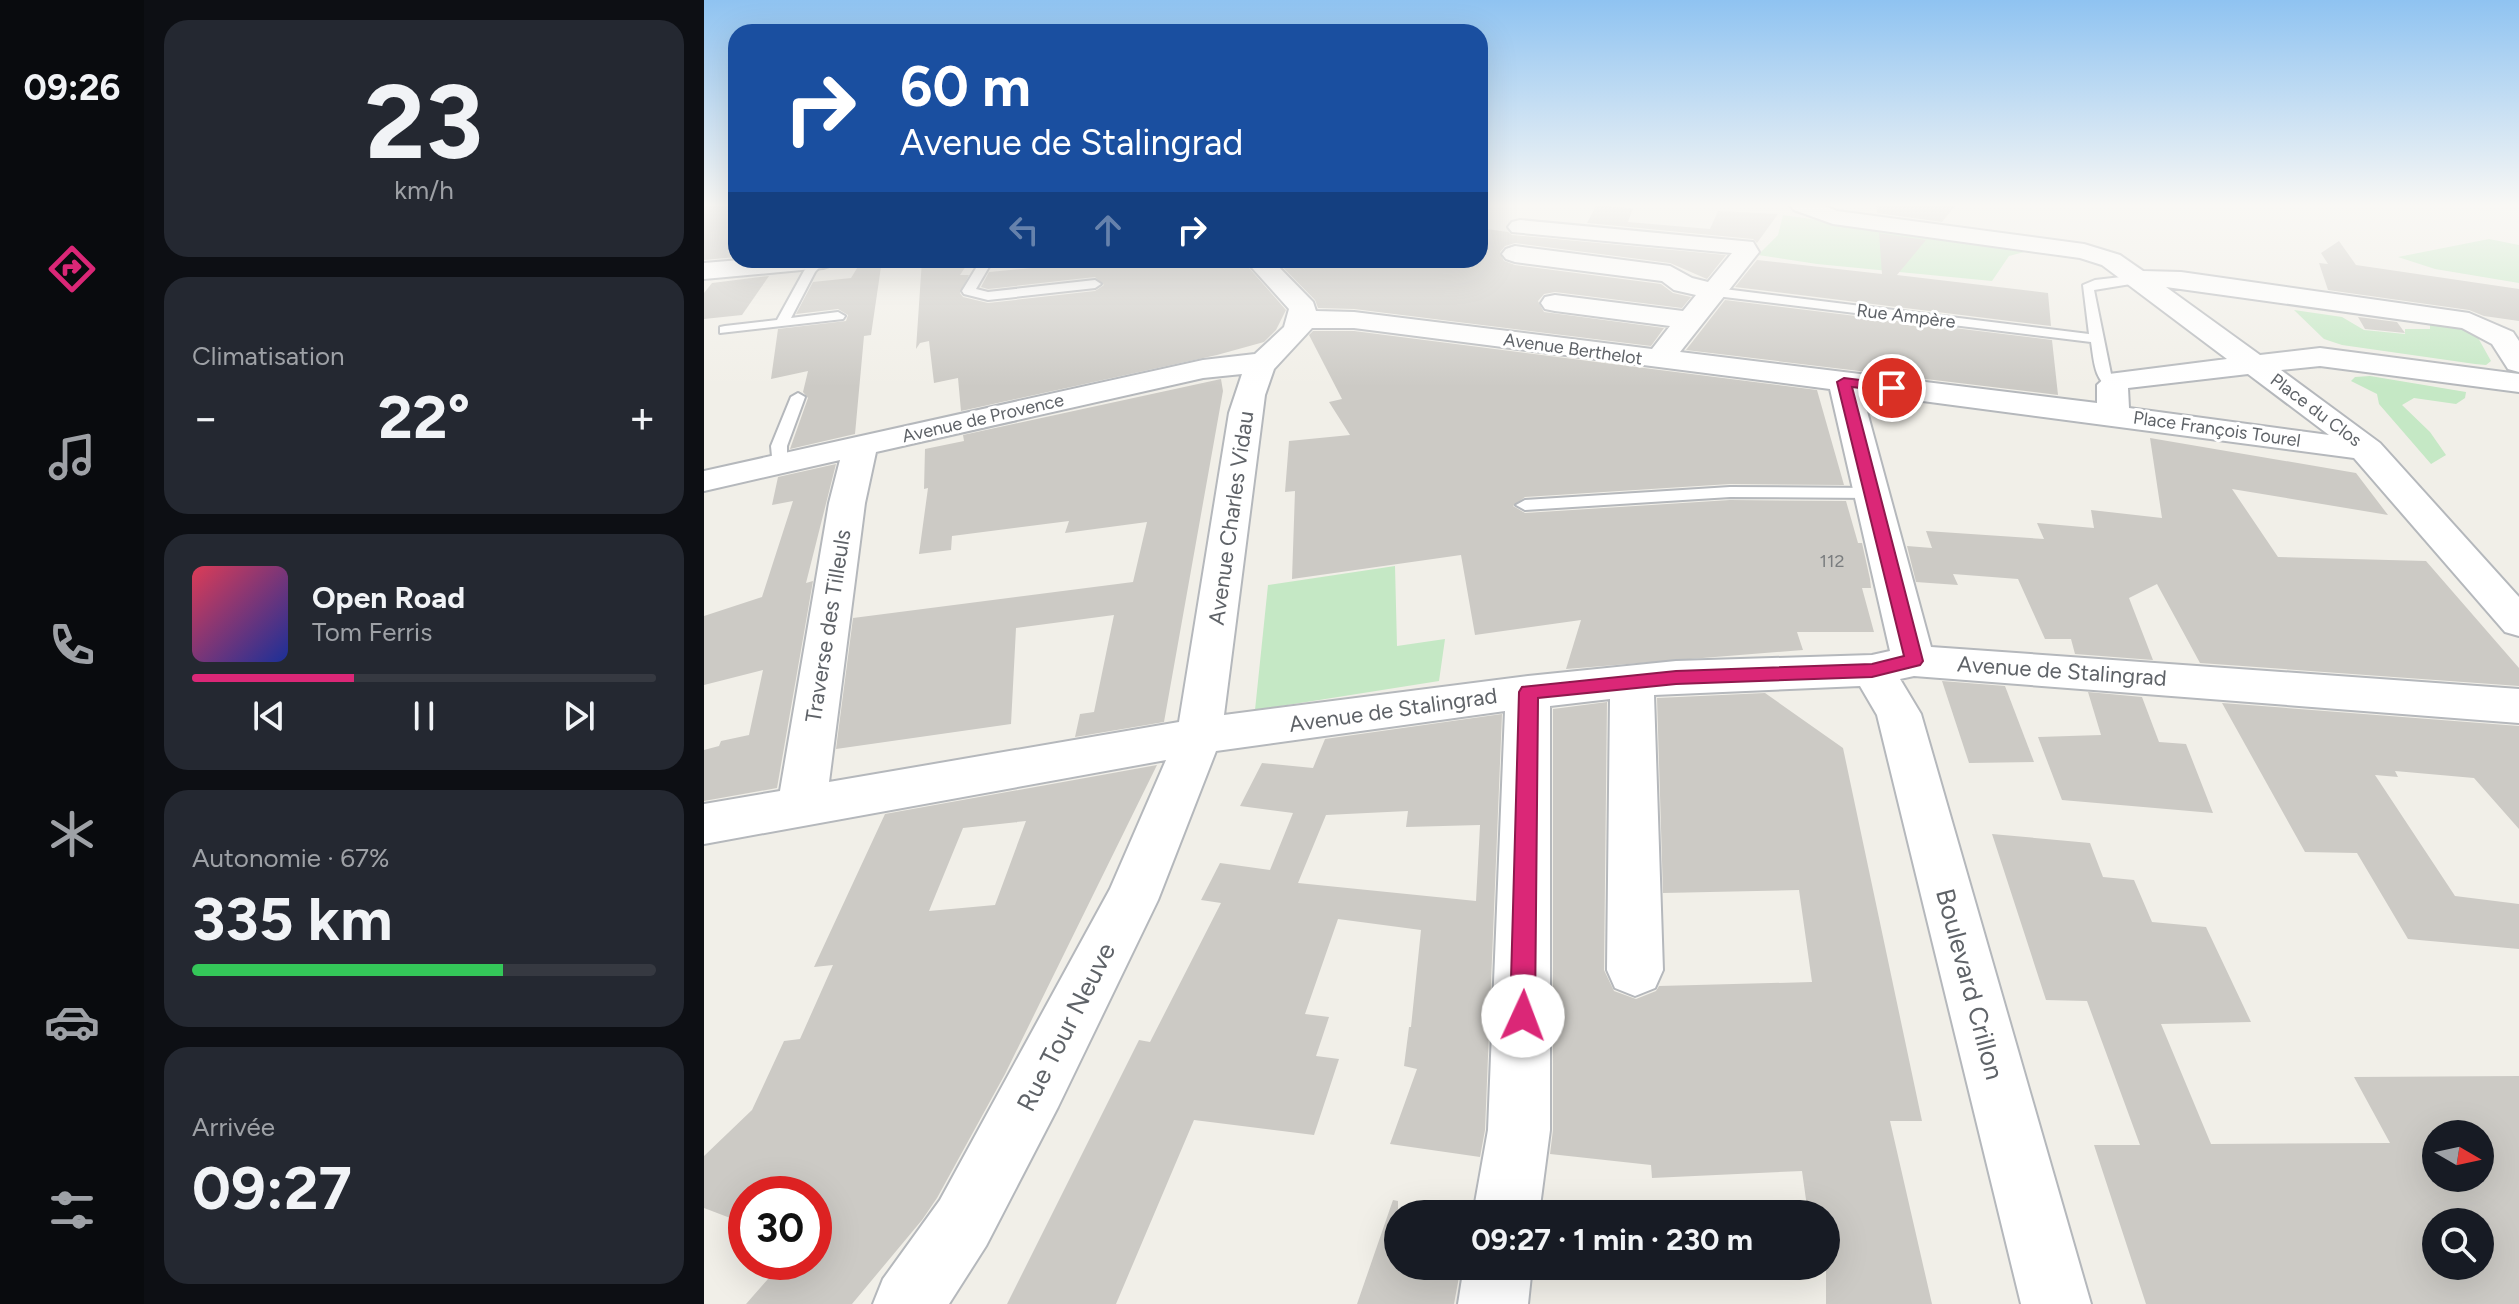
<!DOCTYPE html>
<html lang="fr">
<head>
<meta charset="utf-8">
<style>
  :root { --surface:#171b24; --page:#242831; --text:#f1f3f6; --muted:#9ea1a6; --line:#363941; --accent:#db2777 }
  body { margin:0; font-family:Figtree,sans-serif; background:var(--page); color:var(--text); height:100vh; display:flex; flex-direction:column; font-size:30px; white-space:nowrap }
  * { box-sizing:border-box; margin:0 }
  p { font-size:26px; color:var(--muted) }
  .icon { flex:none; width:44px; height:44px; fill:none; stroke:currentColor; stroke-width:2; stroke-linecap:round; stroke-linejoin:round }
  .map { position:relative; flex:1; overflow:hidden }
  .side { display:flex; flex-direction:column; gap:20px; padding:20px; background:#0d0f14; width:560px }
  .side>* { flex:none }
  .banner { position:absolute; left:24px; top:24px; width:760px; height:244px; border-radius:24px; box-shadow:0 8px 32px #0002; background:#1a4fa0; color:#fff; overflow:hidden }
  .needle { width:52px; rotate:99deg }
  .tools { position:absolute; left:1718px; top:1120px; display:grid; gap:16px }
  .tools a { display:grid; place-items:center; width:72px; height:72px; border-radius:50%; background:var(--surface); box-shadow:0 8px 32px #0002; font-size:40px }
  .speed { position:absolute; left:24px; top:1176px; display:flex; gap:16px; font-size:40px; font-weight:700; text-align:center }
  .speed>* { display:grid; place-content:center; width:104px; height:104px; border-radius:50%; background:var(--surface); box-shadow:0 8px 32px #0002; line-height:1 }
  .speed .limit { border:12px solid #d22; background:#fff; color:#111 }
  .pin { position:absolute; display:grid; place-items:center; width:68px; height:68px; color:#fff; margin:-34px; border:4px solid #fff; border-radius:50%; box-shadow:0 2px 8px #0007 }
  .me { position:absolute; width:88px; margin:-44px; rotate:2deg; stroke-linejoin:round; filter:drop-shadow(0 0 6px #0008) }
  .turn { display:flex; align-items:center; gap:28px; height:168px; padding:0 40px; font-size:36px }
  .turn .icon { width:104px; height:104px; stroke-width:2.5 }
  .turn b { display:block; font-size:56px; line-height:68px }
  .lanes { display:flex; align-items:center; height:76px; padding:0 40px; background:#0003; justify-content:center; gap:40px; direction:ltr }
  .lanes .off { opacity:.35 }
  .big { font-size:60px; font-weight:700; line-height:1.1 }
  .side .card { flex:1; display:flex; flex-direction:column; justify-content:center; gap:12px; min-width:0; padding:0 28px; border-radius:24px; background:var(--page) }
  .side .dial { align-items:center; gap:0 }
  .dial b { font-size:104px; line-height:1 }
  .song { display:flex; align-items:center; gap:24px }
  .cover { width:96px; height:96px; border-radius:12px; background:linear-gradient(135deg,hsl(350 70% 55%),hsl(230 70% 35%)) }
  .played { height:8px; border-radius:4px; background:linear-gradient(90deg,var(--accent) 35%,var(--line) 35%) }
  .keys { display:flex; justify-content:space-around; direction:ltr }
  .heat { display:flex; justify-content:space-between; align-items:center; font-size:44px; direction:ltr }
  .charge { height:12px; border-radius:6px; background:linear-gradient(90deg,#34c759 67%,var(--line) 0) }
  .trip { position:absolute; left:680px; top:1200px; width:456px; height:80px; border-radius:40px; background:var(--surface); box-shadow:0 8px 32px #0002; font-weight:700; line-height:80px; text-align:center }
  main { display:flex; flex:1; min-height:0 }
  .menu { display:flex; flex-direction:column; width:144px; justify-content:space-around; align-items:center; background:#090b0e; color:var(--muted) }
  .menu .icon { width:56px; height:56px }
  .menu .active { color:var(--accent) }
  .menu b { font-size:36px; color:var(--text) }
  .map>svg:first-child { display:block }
  .green { fill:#c5e8c5 }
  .building { fill:#cccac5; fill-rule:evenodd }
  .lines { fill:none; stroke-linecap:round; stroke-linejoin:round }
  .service-casing { stroke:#b5b8bc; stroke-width:4 }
  .minor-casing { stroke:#b5b8bc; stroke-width:4 }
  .service { fill:#fff; fill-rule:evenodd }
  .minor { fill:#fff; fill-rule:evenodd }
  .route { fill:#db2777; stroke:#8e194d; stroke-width:2 }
  .labels { text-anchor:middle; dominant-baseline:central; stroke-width:6; stroke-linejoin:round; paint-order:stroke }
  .far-street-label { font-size:18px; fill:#5f6368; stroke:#fff }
  .number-label { font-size:18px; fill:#7a7d7f }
  .street-label { font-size:22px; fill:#5f6368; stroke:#fff }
  .near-street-label { font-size:26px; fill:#5f6368; stroke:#fff }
</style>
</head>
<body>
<main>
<nav class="menu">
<b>09:26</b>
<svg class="icon active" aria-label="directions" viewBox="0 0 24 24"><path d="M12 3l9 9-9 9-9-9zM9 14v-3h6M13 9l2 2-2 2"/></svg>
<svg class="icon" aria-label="music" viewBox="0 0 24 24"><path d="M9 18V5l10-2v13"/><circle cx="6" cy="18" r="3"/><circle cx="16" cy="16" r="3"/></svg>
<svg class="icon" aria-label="phone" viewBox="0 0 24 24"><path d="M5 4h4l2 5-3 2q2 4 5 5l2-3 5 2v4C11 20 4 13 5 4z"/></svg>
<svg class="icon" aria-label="climate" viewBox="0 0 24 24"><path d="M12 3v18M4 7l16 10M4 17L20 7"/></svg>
<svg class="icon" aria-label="car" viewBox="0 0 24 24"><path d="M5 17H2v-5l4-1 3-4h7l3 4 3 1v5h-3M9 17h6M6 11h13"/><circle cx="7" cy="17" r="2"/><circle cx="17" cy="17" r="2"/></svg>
<svg class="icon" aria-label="filters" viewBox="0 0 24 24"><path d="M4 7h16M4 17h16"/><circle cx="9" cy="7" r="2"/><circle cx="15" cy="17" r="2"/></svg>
</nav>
<section class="side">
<div class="card dial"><b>23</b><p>km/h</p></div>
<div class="card"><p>Climatisation</p>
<div class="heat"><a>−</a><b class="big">22°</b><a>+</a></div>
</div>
<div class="card">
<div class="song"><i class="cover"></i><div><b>Open Road</b><p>Tom Ferris</p></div></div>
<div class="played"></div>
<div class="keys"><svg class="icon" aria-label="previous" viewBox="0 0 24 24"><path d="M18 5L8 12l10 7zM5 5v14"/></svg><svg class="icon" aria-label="pause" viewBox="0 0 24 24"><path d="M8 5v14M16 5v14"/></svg><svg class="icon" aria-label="next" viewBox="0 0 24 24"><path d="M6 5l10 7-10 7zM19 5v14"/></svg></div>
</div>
<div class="card"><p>Autonomie · 67%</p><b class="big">335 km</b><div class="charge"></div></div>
<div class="card"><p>Arrivée</p><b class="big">09:27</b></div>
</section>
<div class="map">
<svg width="1815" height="1304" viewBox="0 0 1815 1304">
  <rect width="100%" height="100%" fill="#f1efe8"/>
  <!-- green -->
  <g class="green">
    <path d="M1079 215 1324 251 1305 256 1288 281 1113 264 1054 255 1074 235Z"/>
    <path d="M1785 239 1815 245V283L1731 269 1694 257Z"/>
    <path d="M1590 310 1638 317 1660 330 1701 334V329H1726V323L1768 327 1787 361 1782 365 1771 364 1638 345 1620 339Z"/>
    <path d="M1666 376 1762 392 1761 398 1752 404 1710 398 1698 405 1726 432 1742 455 1727 464 1675 404 1673 394 1647 381 1651 377Z"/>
    <path d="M691 566 693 646 741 639 735 681 551 710 564 585Z"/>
  </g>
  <!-- building -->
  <g class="building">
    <path d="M0 205H32V257L0 260Z"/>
    <path d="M1172 205H1252L1238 222 1173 213Z"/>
    <path d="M892 206 929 208 924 222 1006 229 1014 211 1074 214 1053 243 1049 239 883 223Z"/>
    <path d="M776 228 804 232 808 235 1022 255 1003 279 966 263 811 243 801 246 796 252 800 261 811 265 957 284 969 293 987 297 978 308 851 292 840 294 834 301 840 312 960 328 947 346 650 309 614 308 611 300 572 260H776Z"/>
    <path d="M1175 233 1222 240 1193 275 1344 293 1347 326 1031 287 1053 260 1178 274Z"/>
    <path d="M1635 241 1652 265 1815 289V321L1780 316 1765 310 1624 290 1615 263 1624 264 1617 253Z"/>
    <path d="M158 260H178L167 335 160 336 151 434 86 449 104 398 99 392 104 371 67 379 74 329 142 321 144 315 134 309 92 314 109 282 147 278Z"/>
    <path d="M218 260H266L256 275H265L256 293 259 297 284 303 391 291 400 285 391 277 284 289 277 287 285 272 360 265V260H538L582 310 572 330 560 342 513 355 257 411 254 378 230 383 225 341 216 343 212 349Z"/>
    <path d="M65 276 38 315 0 319V293L8 283Z"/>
    <path d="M1021 300 1348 340 1354 395 982 350Z"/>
    <path d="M1654 317 1693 322 1701 333 1661 329Z"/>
    <path d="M609 331H650L1113 390 1140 485 1026 484 821 497 809 506 821 513 1026 500 1142 501 1154 543H1158L1166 579 1167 588H1158L1170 632H1093L1099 650 862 669 877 620 771 635 757 555 588 579 591 491 581 492 585 441 646 435 625 402 638 399 605 335Z"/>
    <path d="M517 379 519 391 460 722 371 737 376 714 390 712 410 615 312 628 307 724 132 749 149 618 429 582 443 522 361 533 365 521 248 536 247 550 215 554 224 488 220 489 221 449 260 441 259 435Z"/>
    <path d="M1446 438 1652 473 1684 515 1528 489 1574 557 1722 561 1815 668V686L1496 663 1453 584 1425 598 1449 660 1371 654 1367 639H1341L1314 579 1249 574 1254 585 1212 582 1203 546 1228 548 1222 531 1340 539 1333 523 1390 528 1387 510 1458 518Z"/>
    <path d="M132 464 102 583 109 581 73 788 0 801V750L15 746 17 741 45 735 59 670 0 685V616L58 597 89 501 68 505 74 477Z"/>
    <path d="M1238 681 1301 686 1330 762 1265 763Z"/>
    <path d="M1384 692 1438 697 1455 742 1482 744 1509 813 1358 800 1334 737 1397 735Z"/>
    <path d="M1061 693 1139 748 1218 1121H1186L1228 1304H1122V1214H1104L1098 1171 948 1178 947 1165 846 1154 849 1130V709L903 702 900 970 910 991 932 999 952 991 955 986 1108 982 1095 890 959 893 953 698Z"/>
    <path d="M1518 703 1815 726V829L1770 778 1691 771 1694 777 1671 775 1751 896 1815 904V949L1704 939 1653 853 1601 852Z"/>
    <path d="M798 714 781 1130 776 1157 686 1144 713 1069 700 1066 705 1027H707L717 930 634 919 601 1014 625 1017 612 1056 635 1059 610 1135 490 1120 412 1304H303L435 1040 446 1042 517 903 497 900 516 863 566 870 589 813 536 806 558 763 609 768 621 739ZM704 811 702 827 776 825 772 901 594 883 622 815Z"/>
    <path d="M453 765 301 1074 233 1198 218 1220 148 1304H42L79 1262H110V1194H42V1224L0 1208V1156L48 1110 80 1041 96 1039 129 965 110 967 181 814ZM322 821 291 905 225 911 259 828Z"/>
    <path d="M1288 834 1386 843 1399 877 1430 880 1448 922 1502 927 1547 1022 1457 1024 1507 1144 1686 1143 1650 1077 1815 1076V1304H1442L1390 1145H1436L1383 1001 1342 1000ZM1732 1134H1776V1178H1732ZM1732 1222H1776V1266H1732Z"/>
    <path d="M689 1200 694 1201V1266H757L750 1304H653Z"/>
  </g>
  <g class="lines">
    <defs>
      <g id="service">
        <path d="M109 260H122L111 272 87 318 134 312 141 316 139 319 16 333V327L21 326 73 320 100 271Z"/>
        <path d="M277 260H289L272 289 284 292 391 280 397 284 391 288 284 300 260 294 258 291Z"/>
        <path d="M1435 275 1439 276V282L1390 290 1407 374 1415 385 1408 389C1390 382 1390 360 1387 342L1012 296 1006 292 1012 288 1385 334 1379 285 1391 280Z"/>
        <path d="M94 393 101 397 83 446V464L75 469 69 467 67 446 87 397Z"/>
        <path d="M1026 487 1168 488 1176 493 1168 498 1026 497 821 510 812 505 821 500Z"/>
      </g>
      <g id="minor">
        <path d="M1086 205H1118L1133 211 1380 244 1416 255 1439 271 1477 272 1765 313 1809 332 1815 341V372L1804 369 1788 344 1758 328 1462 287 1556 355 1616 348 1815 374V392L1616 366 1577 370 1676 443 1815 597V636L1801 632 1650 458 1158 393 1227 647 1815 689V723L1210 676 1196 679 1217 714 1387 1304H1317L1173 715 1156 686 950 695 959 970 951 988 931 996 911 988 903 970 906 699 846 706V1130L835 1214H769L784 1130 801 711 512 751 454 900 354 1107 282 1246 245 1304H169L179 1279 236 1200 406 889 462 760 0 844V804L76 791 125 503 136 460 0 491V471L499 360 551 354 580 327 585 309 541 260H568L609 302 612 311 650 312 948 349 966 326 851 311 841 309 837 303 841 297 851 295 979 311 992 295 970 290 958 281 811 262 802 259 798 254 802 249 811 246 966 266 988 278 1004 282 1028 253 808 232 804 227 808 222 816 220 1049 242 1055 252 976 352 1393 403V385L1405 374 1523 359 1398 265 1376 258 1129 224 1090 210ZM608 328H650L1126 389 1186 651 1168 655 972 661 824 676 520 715 561 395 570 369ZM538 374 525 413 475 722 125 782 161 503 172 452 499 378ZM1544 374 1625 435 1425 408 1424 388Z"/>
        <path d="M36 260H132L128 265 119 268 0 279V263Z"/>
        <path d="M760 1266H828L824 1304H754Z"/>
      </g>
    </defs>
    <!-- service casing -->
    <use href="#service" class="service-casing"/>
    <!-- minor casing -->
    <use href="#minor" class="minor-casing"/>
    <!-- service -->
    <use href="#service" class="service"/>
    <!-- minor -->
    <use href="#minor" class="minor"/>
  </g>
  <!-- sky -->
  <linearGradient id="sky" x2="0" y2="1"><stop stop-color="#8fc3f1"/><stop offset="0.53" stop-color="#f9f8f5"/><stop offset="1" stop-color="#f9f8f5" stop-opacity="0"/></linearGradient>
  <rect width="1815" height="387" fill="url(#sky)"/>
  <!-- route -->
  <path class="route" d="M1140 378 1188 384 1195 388 1188 392 1148 387 1219 661 1216 665 1168 677 972 684 834 698 831 1016 827 1025 819 1028 810 1025 806 1016 815 692 818 687 972 671 1168 664 1200 656 1133 382Z"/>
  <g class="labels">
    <!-- far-street labels -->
    <g class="far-street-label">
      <text transform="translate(1202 316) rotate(7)">Rue Ampère</text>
      <text transform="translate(869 349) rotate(8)">Avenue Berthelot</text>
      <text transform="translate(1612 410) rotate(37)">Place du Clos</text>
      <text transform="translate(279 418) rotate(-13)">Avenue de Provence</text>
      <text transform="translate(1513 429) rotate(8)">Place François Tourel</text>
    </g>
    <!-- number labels -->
    <g class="number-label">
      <text x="1128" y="561">112</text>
    </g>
    <!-- street labels -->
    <g class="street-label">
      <text transform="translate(527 518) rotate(-82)">Avenue Charles Vidau</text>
      <text transform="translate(124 626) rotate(-81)">Traverse des Tilleuls</text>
      <text transform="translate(1358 671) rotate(4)">Avenue de Stalingrad</text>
      <text transform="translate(689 710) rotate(-8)">Avenue de Stalingrad</text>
    </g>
    <!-- near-street labels -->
    <g class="near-street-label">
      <text transform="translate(1266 984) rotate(75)">Boulevard Crillon</text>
      <text transform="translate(362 1027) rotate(-63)">Rue Tour Neuve</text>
    </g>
  </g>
</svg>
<div class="tools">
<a><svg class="needle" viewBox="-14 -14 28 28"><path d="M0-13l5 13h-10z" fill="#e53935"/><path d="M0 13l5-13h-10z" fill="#9ea1a6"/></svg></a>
<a><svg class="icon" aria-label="search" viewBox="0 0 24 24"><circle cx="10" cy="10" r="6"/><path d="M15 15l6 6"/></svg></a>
</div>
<div class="speed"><div class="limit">30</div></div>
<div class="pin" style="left:1188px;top:388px;background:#d93025"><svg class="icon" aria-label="arrive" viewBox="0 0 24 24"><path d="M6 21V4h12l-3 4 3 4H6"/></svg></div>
<svg class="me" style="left:819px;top:1016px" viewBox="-20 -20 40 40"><circle r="19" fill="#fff"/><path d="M0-13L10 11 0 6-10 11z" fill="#db2777"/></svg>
<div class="trip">09:27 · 1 min · 230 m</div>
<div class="banner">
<div class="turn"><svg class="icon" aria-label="right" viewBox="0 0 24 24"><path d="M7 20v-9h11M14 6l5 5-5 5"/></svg><div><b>60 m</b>Avenue de Stalingrad</div></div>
<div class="lanes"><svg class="icon off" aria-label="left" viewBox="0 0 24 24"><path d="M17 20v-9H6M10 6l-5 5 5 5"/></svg><svg class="icon off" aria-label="ahead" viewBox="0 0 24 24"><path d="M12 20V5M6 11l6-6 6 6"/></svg><svg class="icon" aria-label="right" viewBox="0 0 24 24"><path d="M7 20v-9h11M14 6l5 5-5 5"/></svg></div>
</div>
</div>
</main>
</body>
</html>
